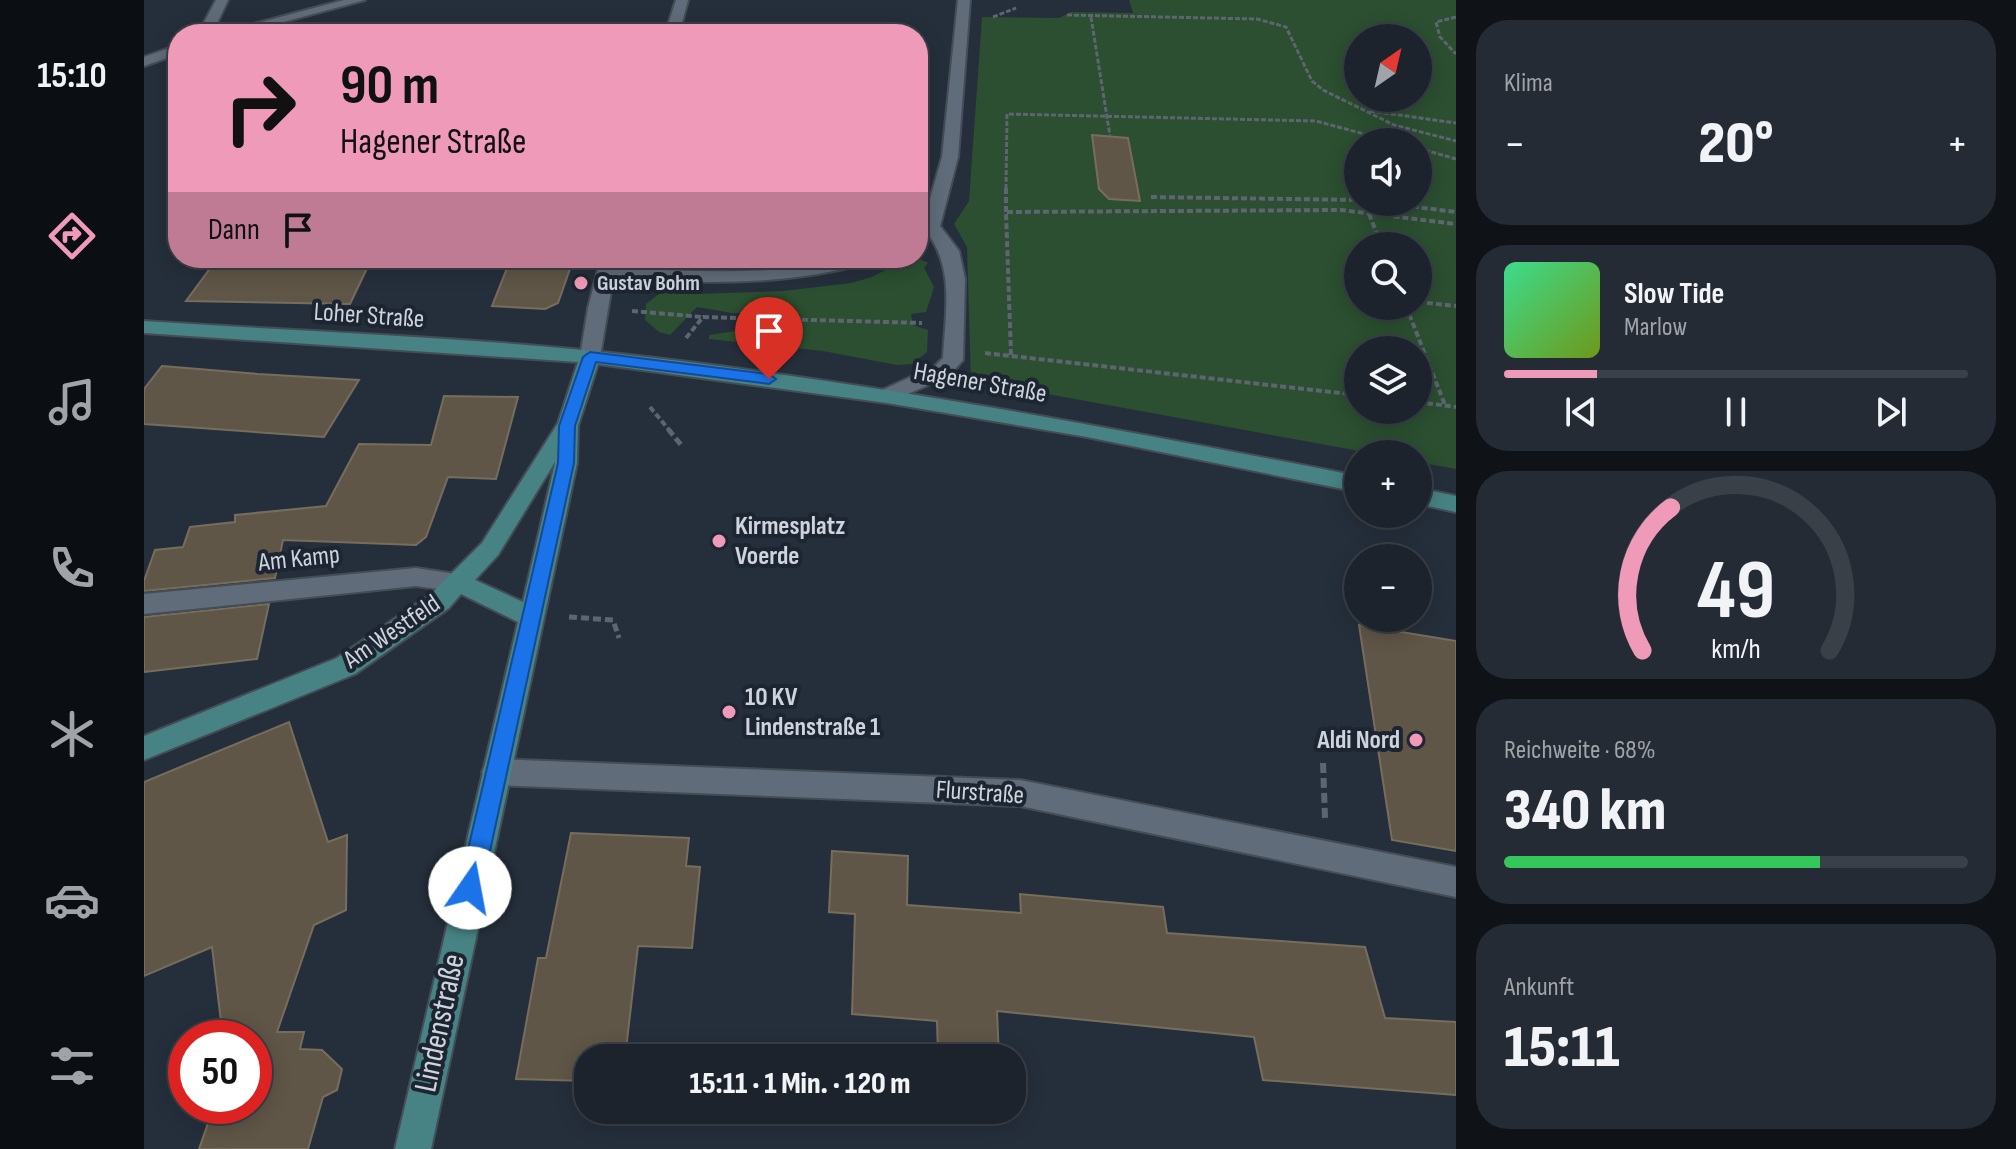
<!DOCTYPE html>
<html lang="de">
<head>
<meta charset="utf-8">
<style>
  :root { --surface:#1c232c; --page:#252b34; --text:#f1f3f6; --muted:#a0a4a9; --line:#3a4048; --accent:#ef9ab8 }
  body { margin:0; font-family:"Sofia Sans Condensed",sans-serif; background:var(--page); color:var(--text); height:100vh; display:flex; flex-direction:column; font-size:30px; white-space:nowrap }
  * { box-sizing:border-box; margin:0 }
  p { font-size:26px; color:var(--muted) }
  .icon { flex:none; width:44px; height:44px; fill:none; stroke:currentColor; stroke-width:2; stroke-linecap:round; stroke-linejoin:round }
  .map { position:relative; flex:1; overflow:hidden }
  .drawer { display:flex; flex-direction:column; gap:20px; padding:20px; background:#0f1318; width:560px }
  .drawer>* { flex:none }
  .hud { position:absolute; left:24px; top:24px; width:760px; height:244px; border-radius:32px; box-shadow:0 4px 20px #0003,0 0 0 2px var(--line); background:#ef9ab8; color:#111; overflow:hidden }
  .needle { width:52px; rotate:34deg }
  .buttons { position:absolute; left:1200px; top:24px; display:grid; gap:16px }
  .buttons a { display:grid; place-items:center; width:88px; height:88px; border-radius:50%; background:var(--surface); box-shadow:0 4px 20px #0003,0 0 0 2px var(--line); font-size:40px }
  .speed { position:absolute; left:24px; top:1020px; display:flex; gap:16px; font-size:40px; font-weight:700; text-align:center }
  .speed>* { display:grid; place-content:center; width:104px; height:104px; border-radius:50%; background:var(--surface); box-shadow:0 4px 20px #0003,0 0 0 2px var(--line); line-height:1 }
  .speed .limit { border:12px solid #d22; background:#fff; color:#111 }
  .pin { position:absolute; display:grid; place-items:center; width:68px; height:68px; color:#fff; margin:-82px -34px; border-radius:50% 50% 50% 0; rotate:-45deg; box-shadow:0 0 8px #0007 }
  .pin .icon { rotate:45deg }
  .me { position:absolute; width:88px; margin:-44px; rotate:12deg; stroke-linejoin:round; filter:drop-shadow(0 0 6px #0008) }
  .turn { display:flex; align-items:center; gap:28px; height:168px; padding:0 40px; font-size:36px }
  .turn .icon { width:104px; height:104px; stroke-width:2.5 }
  .turn b { display:block; font-size:56px; line-height:68px }
  .then { display:flex; align-items:center; height:76px; padding:0 40px; background:#0003; gap:16px; font-size:30px }
  .big { font-size:60px; font-weight:800; line-height:1.1 }
  .drawer .card { flex:1; display:flex; flex-direction:column; justify-content:center; gap:12px; min-width:0; padding:0 28px; border-radius:32px; background:var(--page) }
  .drawer .dial { align-items:center; gap:0 }
  .dial svg { height:208px; overflow:visible; fill:none; stroke:var(--line); stroke-width:7; stroke-linecap:round; text-anchor:middle }
  .dial text { fill:var(--text); stroke:none }
  .song { display:flex; align-items:center; gap:24px }
  .cover { width:96px; height:96px; border-radius:12px; background:linear-gradient(135deg,hsl(150 70% 55%),hsl(80 70% 35%)) }
  .played { height:8px; border-radius:4px; background:linear-gradient(90deg,var(--accent) 20%,var(--line) 20%) }
  .keys { display:flex; justify-content:space-around; direction:ltr }
  .heat { display:flex; justify-content:space-between; align-items:center; font-size:44px; direction:ltr }
  .charge { height:12px; border-radius:6px; background:linear-gradient(90deg,#34c759 68%,var(--line) 0) }
  .trip { position:absolute; left:430px; top:1044px; width:452px; height:80px; border-radius:32px; background:var(--surface); box-shadow:0 4px 20px #0003,0 0 0 2px var(--line); font-weight:800; line-height:80px; text-align:center }
  main { display:flex; flex:1; min-height:0 }
  .menu { display:flex; flex-direction:column; width:144px; justify-content:space-around; align-items:center; background:#0b0e12; color:var(--muted) }
  .menu .icon { width:56px; height:56px }
  .menu .on { color:var(--accent) }
  .menu b { font-size:36px; color:var(--text) }
  .map>svg:first-child { display:block }
  .green { fill:#2b4f30; fill-rule:evenodd }
  .building { fill:#5f5647; stroke:#776d5d; stroke-width:2 }
  .lines { fill:none; stroke-linecap:round; stroke-linejoin:round }
  .minor-casing { stroke:#444c56; stroke-width:4 }
  .major-casing { stroke:#444c56; stroke-width:4 }
  .path-far3 { stroke:#5d6570; stroke-width:3; stroke-dasharray:5 2; stroke-linecap:butt }
  .path-far2 { stroke:#5d6570; stroke-width:4; stroke-dasharray:6 3; stroke-linecap:butt }
  .path-far1 { stroke:#5d6570; stroke-width:5; stroke-dasharray:8 4; stroke-linecap:butt }
  .path { stroke:#5d6570; stroke-width:6; stroke-dasharray:10 5; stroke-linecap:butt }
  .minor { fill:#616c7a; fill-rule:evenodd }
  .major { fill:#478384; fill-rule:evenodd }
  .route { fill:#1a73e8; stroke:#114b97; stroke-width:2 }
  .poi-dot { fill:#ef9ab8; stroke:#1c2531; stroke-width:3 }
  .labels { text-anchor:middle; dominant-baseline:central; stroke-width:8; stroke-linejoin:round; paint-order:stroke }
  .far-poi-label { font-size:22px; font-weight:bold; fill:#ced4dd; stroke:#1c2531; text-anchor:start }
  .street-label { font-size:26px; fill:#ced4dd; stroke:#1c2531 }
  .poi-label { font-size:26px; font-weight:bold; fill:#ced4dd; stroke:#1c2531; text-anchor:start }
  .near-street-label { font-size:32px; fill:#ced4dd; stroke:#1c2531 }
</style>
</head>
<body>
<main>
<nav class="menu">
<b>15:10</b>
<svg class="icon on" aria-label="directions" viewBox="0 0 24 24"><path d="M12 3l9 9-9 9-9-9zM9 14v-3h6M13 9l2 2-2 2"/></svg>
<svg class="icon" aria-label="music" viewBox="0 0 24 24"><path d="M9 18V5l10-2v13"/><circle cx="6" cy="18" r="3"/><circle cx="16" cy="16" r="3"/></svg>
<svg class="icon" aria-label="phone" viewBox="0 0 24 24"><path d="M5 4h4l2 5-3 2q2 4 5 5l2-3 5 2v4C11 20 4 13 5 4z"/></svg>
<svg class="icon" aria-label="climate" viewBox="0 0 24 24"><path d="M12 3v18M4 7l16 10M4 17L20 7"/></svg>
<svg class="icon" aria-label="car" viewBox="0 0 24 24"><path d="M5 17H2v-5l4-1 3-4h7l3 4 3 1v5h-3M9 17h6M6 11h13"/><circle cx="7" cy="17" r="2"/><circle cx="17" cy="17" r="2"/></svg>
<svg class="icon" aria-label="filters" viewBox="0 0 24 24"><path d="M4 7h16M4 17h16"/><circle cx="9" cy="7" r="2"/><circle cx="15" cy="17" r="2"/></svg>
</nav>
<div class="map">
<svg width="1312" height="1149" viewBox="0 0 1312 1149">
  <rect width="100%" height="100%" fill="#252f3b"/>
  <!-- green -->
  <g class="green">
    <path d="M985 0H1312V469L1274 462V454H1232L827 380 823 247 810 224 825 201 838 17 915 18 927 12 989 13ZM1214 38H1274V98H1214ZM1214 142H1274V202H1214ZM1214 246H1274V306H1214ZM1214 350H1274V410H1214Z"/>
    <path d="M764 258H774L784 263 780 268 790 287 782 312 767 314 769 325 784 330 783 352 768 364 753 365 679 351 565 339V335L644 323 641 314 588 313 553 307 526 335 515 332 501 320 502 304 520 290 555 294 639 291 707 283 728 277Z"/>
  </g>
  <!-- building -->
  <g class="building">
    <path d="M948 135 984 138 996 201 965 199 955 189Z"/>
    <path d="M182 258H228L206 304 42 301 70 263 179 264Z"/>
    <path d="M367 258H424L421 265 427 266 414 303 401 309 348 306Z"/>
    <path d="M18 366 114 374 215 380 180 437 0 424V389Z"/>
    <path d="M300 396 374 397 352 479 304 477 282 537 272 545 139 540 131 578 0 591V581L11 550 39 547 46 527 91 522V515L182 506 215 444 287 445Z"/>
    <path d="M125 604 113 659 0 672V617Z"/>
    <path d="M1215 625 1312 641V851L1248 840Z"/>
    <path d="M145 722 184 842 203 835 202 910 170 925 133 1032H160L156 1049 178 1050 198 1069 193 1090 179 1097 164 1149H55L70 1106H110V1038H79L68 947 0 976V782Z"/>
    <path d="M427 833 545 838 542 866 556 867 548 948 494 946 481 1058H444V1081L372 1079 394 958H402Z"/>
    <path d="M688 851 764 856 763 905 877 913 876 894 1019 907 1023 933 1221 947 1241 1018 1312 1022V1095L1119 1080 1110 1037 853 1011 855 1058 794 1054 793 1021 708 1014 711 914 685 912Z"/>
  </g>
  <g class="lines">
    <defs>
      <g id="minor">
        <path d="M72 0H84L68 34H54Z"/>
        <path d="M200 0H221L95 34H72Z"/>
        <path d="M532 0H544L535 34H521Z"/>
        <path d="M814 0H826L814 157 796 226 815 251 821 279 819 360 805 376 743 403 736 401 733 396 736 391 791 366 799 358C801 316 811 270 784 234L774 238V226L779 223 798 157Z"/>
        <path d="M34 45V54L0 66V57Z"/>
        <path d="M457 258H473L472 268C523 270 574 273 626 270 661 268 694 258 729 258L726 262C642 287 557 283 469 279L456 357 446 363 436 357 444 308Z"/>
        <path d="M272 568 325 576 328 583 325 590 316 592 272 586 0 614V594Z"/>
        <path d="M352 759 876 780 1312 867V897L876 806 352 785 342 781 338 772 342 763Z"/>
      </g>
      <g id="major">
        <path d="M0 321C149 331 300 336 449 351 706 378 960 426 1214 476V492L943 437 743 403 454 364 434 426 433 463 287 1149H251L374 622 317 594 305 608 211 674 0 760V736L193 658 287 594 338 543 414 423 434 362 0 333ZM411 462V463L379 602 331 580 354 555Z"/>
        <path d="M1274 488 1312 496V512L1274 504Z"/>
      </g>
    </defs>
    <!-- minor casing -->
    <use href="#minor" class="minor-casing"/>
    <!-- major casing -->
    <use href="#major" class="major-casing"/>
    <!-- path-far3 -->
    <g class="path-far3">
      <path d="M923 15 1113 19 1142 27 1168 81 1179 90 1250 125 1312 141"/>
      <path d="M849 17 872 8"/>
      <path d="M947 17 966 136"/>
      <path d="M1312 17 1292 22 1296 37 1312 54"/>
      <path d="M1226 111 1312 123"/>
      <path d="M1274 148 1312 159"/>
      <path d="M862 189 863 114 1172 121 1250 142"/>
    </g>
    <!-- path-far2 -->
    <g class="path-far2">
      <path d="M1007 197 1214 200"/>
      <path d="M1233 202 1312 212"/>
      <path d="M862 212V187"/>
      <path d="M1225 214 1238 246"/>
      <path d="M1274 302 1312 306"/>
      <path d="M1262 306 1301 405"/>
      <path d="M488 311 558 317"/>
      <path d="M542 338 559 317 778 323"/>
      <path d="M841 353 1214 395"/>
      <path d="M867 355 862 212 1197 210 1312 224"/>
      <path d="M1274 402 1312 407"/>
      <path d="M506 407 526 431"/>
    </g>
    <!-- path-far1 -->
    <g class="path-far1">
      <path d="M524 429 538 446"/>
      <path d="M425 617 469 620 475 638"/>
    </g>
    <!-- path -->
    <path class="path" d="M1179 763 1181 818"/>
    <!-- minor -->
    <use href="#minor" class="minor"/>
    <!-- major -->
    <use href="#major" class="major"/>
  </g>
  <!-- route -->
  <path class="route" d="M446 352 625 374 632 379 625 384 452 362 431 426 430 463 338 888 334 896 326 900 318 896 315 888 414 463 415 426 439 357Z"/>
  <!-- markers -->
  <g class="poi-dot">
    <circle cx="437" cy="283" r="8"/>
    <circle cx="575" cy="541" r="8"/>
    <circle cx="585" cy="712" r="8"/>
    <circle cx="1272" cy="740" r="8"/>
  </g>
  <g class="labels">
    <!-- far-poi labels -->
    <g class="far-poi-label">
      <text x="453" y="283">Gustav Bohm</text>
    </g>
    <!-- street labels -->
    <g class="street-label">
      <text transform="translate(225 316) rotate(4)">Loher Straße</text>
      <text transform="translate(836 383) rotate(10)">Hagener Straße</text>
      <text transform="translate(155 559) rotate(-6)">Am Kamp</text>
      <text transform="translate(248 632) rotate(-34)">Am Westfeld</text>
      <text transform="translate(836 793) rotate(4)">Flurstraße</text>
    </g>
    <!-- poi labels -->
    <g class="poi-label">
      <text x="591" y="526">Kirmesplatz<tspan x="591" dy="30">Voerde</tspan></text>
      <text x="601" y="697">10 KV<tspan x="601" dy="30">Lindenstraße 1</tspan></text>
      <text x="1256" y="740" text-anchor="end">Aldi Nord</text>
    </g>
    <!-- near-street labels -->
    <g class="near-street-label">
      <text transform="translate(296 1023) rotate(-78)">Lindenstraße</text>
    </g>
  </g>
</svg>
<div class="buttons">
<a><svg class="needle" viewBox="-14 -14 28 28"><path d="M0-13l5 13h-10z" fill="#e53935"/><path d="M0 13l5-13h-10z" fill="#a0a4a9"/></svg></a>
<a><svg class="icon" aria-label="sound" viewBox="0 0 24 24"><path d="M4 9h4l5-4v14l-5-4H4zM17 9q2 3 0 6"/></svg></a>
<a><svg class="icon" aria-label="search" viewBox="0 0 24 24"><circle cx="10" cy="10" r="6"/><path d="M15 15l6 6"/></svg></a>
<a><svg class="icon" aria-label="layers" viewBox="0 0 24 24"><path d="M12 4l9 5-9 5-9-5zM3 14l9 5 9-5"/></svg></a>
<a>+</a>
<a>−</a>
</div>
<div class="speed"><div class="limit">50</div></div>
<div class="pin" style="left:625px;top:379px;background:#d93025"><svg class="icon" aria-label="arrive" viewBox="0 0 24 24"><path d="M6 21V4h12l-3 4 3 4H6"/></svg></div>
<svg class="me" style="left:326px;top:888px" viewBox="-20 -20 40 40"><circle r="19" fill="#fff"/><path d="M0-13L10 11 0 6-10 11z" fill="#1a73e8"/></svg>
<div class="trip">15:11 · 1 Min. · 120 m</div>
<div class="hud">
<div class="turn"><svg class="icon" aria-label="right" viewBox="0 0 24 24"><path d="M7 20v-9h11M14 6l5 5-5 5"/></svg><div><b>90 m</b>Hagener Straße</div></div>
<div class="then">Dann<svg class="icon" aria-label="arrive" viewBox="0 0 24 24"><path d="M6 21V4h12l-3 4 3 4H6"/></svg></div>
</div>
</div>
<section class="drawer">
<div class="card"><p>Klima</p>
<div class="heat"><a>−</a><b class="big">20°</b><a>+</a></div>
</div>
<div class="card">
<div class="song"><i class="cover"></i><div><b>Slow Tide</b><p>Marlow</p></div></div>
<div class="played"></div>
<div class="keys"><svg class="icon" aria-label="previous" viewBox="0 0 24 24"><path d="M18 5L8 12l10 7zM5 5v14"/></svg><svg class="icon" aria-label="pause" viewBox="0 0 24 24"><path d="M8 5v14M16 5v14"/></svg><svg class="icon" aria-label="next" viewBox="0 0 24 24"><path d="M6 5l10 7-10 7zM19 5v14"/></svg></div>
</div>
<div class="card dial"><svg viewBox="0 0 100 80">
<path d="M14 69A42 42 0 1 1 86 69"/>
<path d="M14 69A42 42 0 0 1 25 14" stroke="#ef9ab8"/>
<text x="50" y="56" font-size="32" font-weight="700">49</text>
<text x="50" y="72" font-size="11">km/h</text>
</svg></div>
<div class="card"><p>Reichweite · 68%</p><b class="big">340 km</b><div class="charge"></div></div>
<div class="card"><p>Ankunft</p><b class="big">15:11</b></div>
</section>
</main>
</body>
</html>
